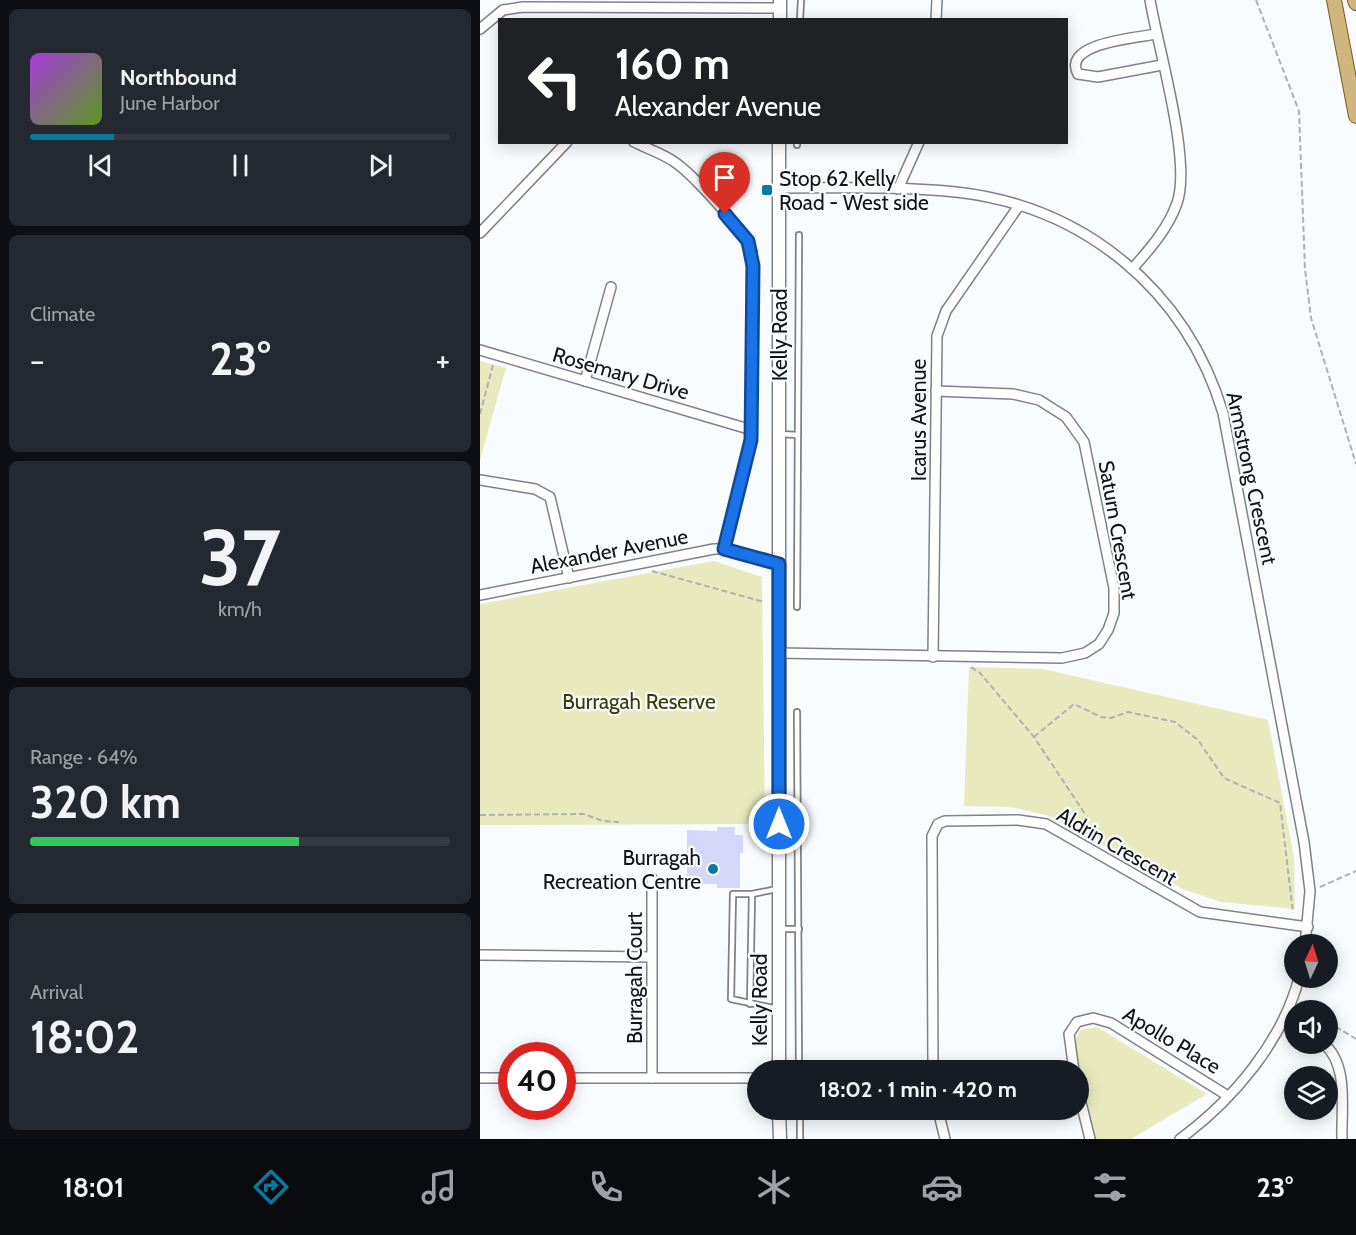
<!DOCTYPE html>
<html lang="en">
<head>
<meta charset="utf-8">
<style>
  :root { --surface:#171b24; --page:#242831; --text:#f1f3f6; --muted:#9ea1a6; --line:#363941; --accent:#0979a2 }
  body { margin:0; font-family:Cabin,sans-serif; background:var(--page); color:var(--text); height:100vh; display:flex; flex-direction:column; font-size:22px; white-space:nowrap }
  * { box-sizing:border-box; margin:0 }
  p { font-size:20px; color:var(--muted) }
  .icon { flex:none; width:33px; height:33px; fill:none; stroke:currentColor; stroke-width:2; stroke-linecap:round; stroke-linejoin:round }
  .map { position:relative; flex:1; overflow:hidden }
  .sheet { display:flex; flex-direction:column; gap:9px; padding:9px; background:#0d0f14; width:480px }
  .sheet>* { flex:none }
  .hud { position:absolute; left:18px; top:18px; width:570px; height:126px; border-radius:0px; box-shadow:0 3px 15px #0003; background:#202124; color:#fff; overflow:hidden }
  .needle { width:39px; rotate:4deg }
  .controls { position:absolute; left:804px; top:934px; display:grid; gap:12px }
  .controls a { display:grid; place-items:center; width:54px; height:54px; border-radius:50%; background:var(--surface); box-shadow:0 3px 15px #0003; font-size:30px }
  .speed { position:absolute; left:18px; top:1042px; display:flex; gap:12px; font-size:30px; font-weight:700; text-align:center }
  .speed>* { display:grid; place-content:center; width:78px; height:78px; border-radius:50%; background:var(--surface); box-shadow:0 3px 15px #0003; line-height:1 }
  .speed .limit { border:9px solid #d22; background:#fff; color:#111 }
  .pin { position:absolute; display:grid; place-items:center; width:51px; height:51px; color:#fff; margin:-62px -26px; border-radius:50% 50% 50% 0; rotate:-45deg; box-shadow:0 0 6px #0007 }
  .pin .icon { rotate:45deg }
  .me { position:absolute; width:66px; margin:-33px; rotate:0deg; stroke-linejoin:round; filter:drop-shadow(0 0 4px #0008) }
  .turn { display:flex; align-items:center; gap:21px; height:126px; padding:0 18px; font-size:27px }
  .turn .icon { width:78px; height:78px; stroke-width:2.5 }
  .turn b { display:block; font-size:42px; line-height:51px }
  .big { font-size:45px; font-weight:700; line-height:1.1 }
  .sheet .tile { flex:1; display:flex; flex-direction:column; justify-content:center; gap:9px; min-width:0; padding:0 21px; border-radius:9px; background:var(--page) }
  .sheet .dial { align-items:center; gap:0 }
  .dial b { font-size:78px; line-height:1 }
  .song { display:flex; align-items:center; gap:18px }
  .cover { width:72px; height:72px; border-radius:9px; background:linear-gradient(135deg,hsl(280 70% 55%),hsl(90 70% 35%)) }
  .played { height:6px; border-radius:3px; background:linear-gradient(90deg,var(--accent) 20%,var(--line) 20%) }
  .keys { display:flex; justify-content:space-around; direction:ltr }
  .heat { display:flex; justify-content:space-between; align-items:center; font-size:33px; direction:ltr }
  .charge { height:9px; border-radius:4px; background:linear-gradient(90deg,#34c759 64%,var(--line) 0) }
  .trip { position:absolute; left:267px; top:1060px; width:342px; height:60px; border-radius:30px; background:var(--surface); box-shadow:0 3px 15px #0003; font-weight:700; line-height:60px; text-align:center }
  .tabs { display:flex; height:96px; justify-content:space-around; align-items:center; background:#090b0e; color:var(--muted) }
  .tabs .icon { width:42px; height:42px }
  .tabs .active { color:var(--accent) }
  .tabs b { font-size:27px; color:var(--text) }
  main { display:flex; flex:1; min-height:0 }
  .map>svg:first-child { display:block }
  .green { fill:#e8eabd }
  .building { fill:#d4d6fa }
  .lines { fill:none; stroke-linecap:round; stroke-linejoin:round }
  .lane-casing { stroke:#7f8285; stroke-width:8 }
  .street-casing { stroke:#7f8285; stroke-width:12 }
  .secondary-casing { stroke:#7f8285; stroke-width:15 }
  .primary-casing { stroke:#795c1f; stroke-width:16 }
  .path { stroke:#afb1b4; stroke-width:2; stroke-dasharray:6 3; stroke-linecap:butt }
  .lane { stroke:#fff; stroke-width:4.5 }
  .street { stroke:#fff; stroke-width:9 }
  .secondary { stroke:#fff; stroke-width:12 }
  .primary { stroke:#d0b57c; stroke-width:14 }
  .route-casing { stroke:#114b97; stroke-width:15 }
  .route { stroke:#1a73e8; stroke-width:10 }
  .poi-dot { fill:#0979a2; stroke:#f9fcff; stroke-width:2 }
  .labels { text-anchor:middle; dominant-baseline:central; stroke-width:4.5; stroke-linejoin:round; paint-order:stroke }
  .poi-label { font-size:21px; fill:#121315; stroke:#f9fcff; text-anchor:start }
  .street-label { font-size:21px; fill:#121315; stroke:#f9fcff }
  .park-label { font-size:21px; fill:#3b3b01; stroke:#f9fcff }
</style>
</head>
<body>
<main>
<section class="sheet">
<div class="tile">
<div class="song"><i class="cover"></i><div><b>Northbound</b><p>June Harbor</p></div></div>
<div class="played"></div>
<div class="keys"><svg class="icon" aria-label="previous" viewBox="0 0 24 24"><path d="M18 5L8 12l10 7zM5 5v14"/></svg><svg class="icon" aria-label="pause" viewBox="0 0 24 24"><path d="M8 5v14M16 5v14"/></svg><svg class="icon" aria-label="next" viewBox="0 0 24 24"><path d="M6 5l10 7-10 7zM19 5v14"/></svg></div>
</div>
<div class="tile"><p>Climate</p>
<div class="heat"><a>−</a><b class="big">23°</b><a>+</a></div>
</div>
<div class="tile dial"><b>37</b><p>km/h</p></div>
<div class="tile"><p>Range · 64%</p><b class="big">320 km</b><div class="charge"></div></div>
<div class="tile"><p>Arrival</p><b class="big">18:02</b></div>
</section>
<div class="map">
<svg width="876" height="1139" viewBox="0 0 876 1139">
  <rect width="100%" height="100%" fill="#f9fcff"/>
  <!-- green -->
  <g class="green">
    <path d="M0 361 26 368 0 460Z"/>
    <path d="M234 561 282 577 285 824 0 825V604Z"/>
    <path d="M489 667 563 669 788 720 814 858 815 909 741 902 705 890 569 816 531 807 484 806Z"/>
    <path d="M617 1027 727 1094 651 1139H616L594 1043 600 1030Z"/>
  </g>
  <!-- building -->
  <path class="building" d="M237 827H255V835H263V853H260V888H237V884H207V830L237 831Z"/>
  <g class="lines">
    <defs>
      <g id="lane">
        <path d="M320 20 321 0"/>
        <path d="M317 145V142"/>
        <path d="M300 434 318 435"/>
        <path d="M317 607 319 235"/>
        <path d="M317 712 319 1071"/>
        <path d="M297 889 272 894H253L251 999 298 1009"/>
        <path d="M301 929H319"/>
        <path d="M270 1004 272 894"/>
        <path d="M320 1110V1138"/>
      </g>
      <g id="street">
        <path d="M456 20 457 0"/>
        <path d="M0 29 23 10 43 7 300 8"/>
        <path d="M676 34C657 38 581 43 598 74L618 77 682 65"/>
        <path d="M154 142C168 149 184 154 196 163 214 176 266 232 272 252L271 440 244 549"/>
        <path d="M299 188C357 188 417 186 476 192 604 206 706 290 743 413L824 842 830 891 825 945"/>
        <path d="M418 189 439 142"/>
        <path d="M0 233 87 142"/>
        <path d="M653 268C670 249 689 227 697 203 712 161 678 48 670 0"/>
        <path d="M0 350 272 430"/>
        <path d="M105 381 131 287"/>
        <path d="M0 480 55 489 70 497 89 578"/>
        <path d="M0 595 234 549H244L299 564"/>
        <path d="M299 653 582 658 605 653 619 644 628 630 634 613V588L604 442 586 417 559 400 533 394 456 391"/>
        <path d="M453 657 457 336 466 311 538 207"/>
        <path d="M0 955 171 957"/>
        <path d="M844 1044C869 1065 861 1109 862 1139"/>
        <path d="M453 1071 452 836 458 824 465 821 538 820 566 824 720 912 828 927"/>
        <path d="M594 1071 589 1034 597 1022 613 1018 631 1023 748 1096"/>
        <path d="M0 1078H32"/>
        <path d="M82 1078H278"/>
        <path d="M172 1078V878"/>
        <path d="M598 1090 610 1139"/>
        <path d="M458 1110 465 1139"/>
        <path d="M700 1139C753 1100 802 1042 819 978"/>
      </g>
      <g id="secondary">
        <path d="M300 20V0"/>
        <path d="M299 1071V142"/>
        <path d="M299 1110 300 1139"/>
      </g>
      <g id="primary">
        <path d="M854 0 876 116"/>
        <path d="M875 0 876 3"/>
      </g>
    </defs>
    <!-- lane casing -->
    <use href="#lane" class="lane-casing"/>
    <!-- street casing -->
    <use href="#street" class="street-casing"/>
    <!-- secondary casing -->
    <use href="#secondary" class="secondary-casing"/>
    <!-- primary casing -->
    <use href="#primary" class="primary-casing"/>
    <!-- path -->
    <g class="path">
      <path d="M776 0 819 111 825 269 831 318 876 464"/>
      <path d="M0 414 13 365"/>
      <path d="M172 571 284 602"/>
      <path d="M491 667 500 673 554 737 607 817 600 833"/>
      <path d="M554 737 594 704 621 717 631 718 648 712 695 722 718 740 744 778 800 803 813 913"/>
      <path d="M0 815 104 814 123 821 139 822"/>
      <path d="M840 887 876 871"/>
      <path d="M819 1006 828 1011"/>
      <path d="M848 1022 876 1039"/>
    </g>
    <!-- lane -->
    <use href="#lane" class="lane"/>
    <!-- street -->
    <use href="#street" class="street"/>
    <!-- secondary -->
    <use href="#secondary" class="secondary"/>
    <!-- primary -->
    <use href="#primary" class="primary"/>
  </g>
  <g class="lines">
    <defs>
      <path id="route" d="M245 214 268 241 273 266 271 440 244 549 299 564V824"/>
    </defs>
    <!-- route casing -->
    <use href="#route" class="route-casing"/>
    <!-- route -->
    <use href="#route" class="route"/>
  </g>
  <!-- markers -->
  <g class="poi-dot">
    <rect x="281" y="184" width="12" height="12" rx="3"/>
    <circle cx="233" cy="869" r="6"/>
  </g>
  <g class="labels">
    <!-- poi labels -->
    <g class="poi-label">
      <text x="299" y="178">Stop 62 Kelly<tspan x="299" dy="24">Road - West side</tspan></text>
      <text x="221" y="857" text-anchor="end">Burragah<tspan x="221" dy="24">Recreation Centre</tspan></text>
    </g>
    <!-- street labels -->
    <g class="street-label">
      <text transform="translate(299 335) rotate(-90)">Kelly Road</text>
      <text transform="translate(141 373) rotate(16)">Rosemary Drive</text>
      <text transform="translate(438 420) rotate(-90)">Icarus Avenue</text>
      <text transform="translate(772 478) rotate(78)">Armstrong Crescent</text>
      <text transform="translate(638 530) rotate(80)">Saturn Crescent</text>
      <text transform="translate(129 551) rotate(-11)">Alexander Avenue</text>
      <text transform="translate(637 846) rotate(30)">Aldrin Crescent</text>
      <text transform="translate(154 978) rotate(-90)">Burragah Court</text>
      <text transform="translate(279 1000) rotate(-90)">Kelly Road</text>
      <text transform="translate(692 1040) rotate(31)">Apollo Place</text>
    </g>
    <!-- park labels -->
    <g class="park-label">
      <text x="159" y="701">Burragah Reserve</text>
    </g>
  </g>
</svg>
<div class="controls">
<a><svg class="needle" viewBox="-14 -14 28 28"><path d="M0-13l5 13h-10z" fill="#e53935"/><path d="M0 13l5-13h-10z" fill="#9ea1a6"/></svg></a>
<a><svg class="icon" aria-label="sound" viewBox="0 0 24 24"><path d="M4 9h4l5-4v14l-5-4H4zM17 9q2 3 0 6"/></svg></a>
<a><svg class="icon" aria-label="layers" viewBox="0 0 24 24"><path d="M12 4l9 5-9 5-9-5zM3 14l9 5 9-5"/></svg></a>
</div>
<div class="speed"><div class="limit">40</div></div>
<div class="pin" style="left:245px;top:214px;background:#d93025"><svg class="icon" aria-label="arrive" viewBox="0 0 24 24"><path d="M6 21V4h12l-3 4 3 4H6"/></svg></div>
<svg class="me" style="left:299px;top:824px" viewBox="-20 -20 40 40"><circle r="17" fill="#1a73e8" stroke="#fff" stroke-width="3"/><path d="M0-11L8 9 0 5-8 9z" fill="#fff"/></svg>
<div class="trip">18:02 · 1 min · 420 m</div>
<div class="hud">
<div class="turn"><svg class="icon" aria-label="left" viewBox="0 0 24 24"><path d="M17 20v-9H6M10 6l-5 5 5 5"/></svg><div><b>160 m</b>Alexander Avenue</div></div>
</div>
</div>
</main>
<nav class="tabs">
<b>18:01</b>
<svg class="icon active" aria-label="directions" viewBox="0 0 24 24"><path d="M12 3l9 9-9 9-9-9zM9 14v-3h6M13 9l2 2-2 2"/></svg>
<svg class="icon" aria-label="music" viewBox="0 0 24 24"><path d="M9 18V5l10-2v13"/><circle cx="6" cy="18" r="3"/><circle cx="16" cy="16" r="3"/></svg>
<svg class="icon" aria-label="phone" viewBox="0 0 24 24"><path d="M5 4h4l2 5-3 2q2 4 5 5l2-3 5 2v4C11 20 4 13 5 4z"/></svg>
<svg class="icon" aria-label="climate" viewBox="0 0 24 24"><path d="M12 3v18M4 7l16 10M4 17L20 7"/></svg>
<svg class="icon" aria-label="car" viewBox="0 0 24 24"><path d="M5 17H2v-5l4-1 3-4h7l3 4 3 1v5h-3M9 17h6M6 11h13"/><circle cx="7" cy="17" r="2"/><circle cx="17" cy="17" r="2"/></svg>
<svg class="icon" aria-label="filters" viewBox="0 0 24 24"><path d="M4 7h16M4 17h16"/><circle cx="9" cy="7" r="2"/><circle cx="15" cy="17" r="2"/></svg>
<b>23°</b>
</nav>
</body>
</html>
